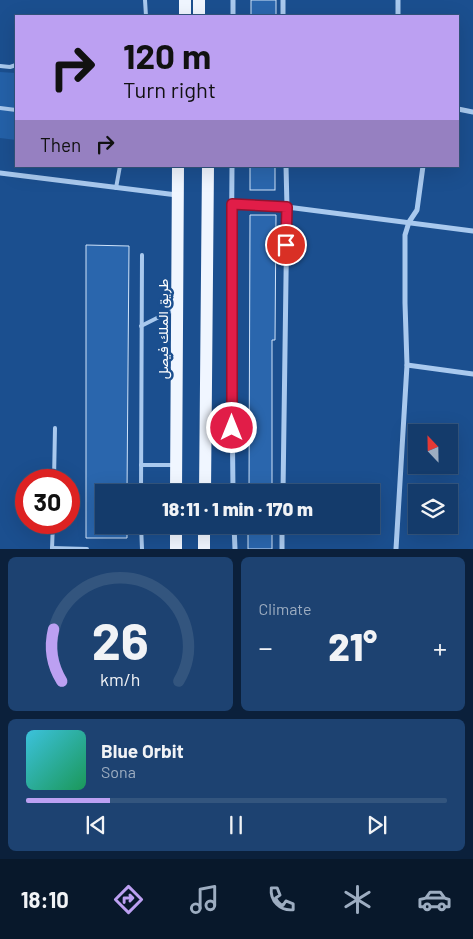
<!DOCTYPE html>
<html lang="en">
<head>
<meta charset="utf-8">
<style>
  :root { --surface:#143b6b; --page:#1d4271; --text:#f1f3f6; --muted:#9dadc1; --line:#33557e; --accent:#bca0f2 }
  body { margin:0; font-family:Barlow,Vazirmatn,sans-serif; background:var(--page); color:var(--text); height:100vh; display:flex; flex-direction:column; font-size:19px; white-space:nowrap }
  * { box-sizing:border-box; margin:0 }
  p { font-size:16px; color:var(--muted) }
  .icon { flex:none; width:28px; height:28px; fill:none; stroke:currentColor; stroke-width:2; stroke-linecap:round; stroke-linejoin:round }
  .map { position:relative; height:549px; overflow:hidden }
  .details { display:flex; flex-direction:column; gap:8px; padding:8px; background:#0b203b; flex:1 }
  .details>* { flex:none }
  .guide { position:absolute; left:15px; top:15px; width:444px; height:152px; border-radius:0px; box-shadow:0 5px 20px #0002,0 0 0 1px var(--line); background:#bca0f2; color:#111; overflow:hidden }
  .needle { width:32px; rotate:338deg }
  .fabs { position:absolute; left:408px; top:424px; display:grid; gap:10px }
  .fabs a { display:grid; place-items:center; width:50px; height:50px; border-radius:0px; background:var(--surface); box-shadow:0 5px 20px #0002,0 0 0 1px var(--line); font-size:25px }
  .speed { position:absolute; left:15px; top:469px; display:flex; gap:10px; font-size:25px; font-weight:700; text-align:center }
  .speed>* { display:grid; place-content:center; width:65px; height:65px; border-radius:50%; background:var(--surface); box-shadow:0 5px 20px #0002,0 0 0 1px var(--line); line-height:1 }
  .speed .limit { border:8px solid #d22; background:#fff; color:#111 }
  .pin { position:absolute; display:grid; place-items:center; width:42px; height:42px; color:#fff; margin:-21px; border:2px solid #fff; border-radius:50%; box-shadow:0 1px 5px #0007 }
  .me { position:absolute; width:55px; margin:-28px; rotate:0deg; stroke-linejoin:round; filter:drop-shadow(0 0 4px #0008) }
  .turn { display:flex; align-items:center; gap:18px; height:105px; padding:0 25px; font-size:22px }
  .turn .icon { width:65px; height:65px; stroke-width:2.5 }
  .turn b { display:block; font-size:35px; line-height:42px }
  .then { display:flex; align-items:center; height:48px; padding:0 25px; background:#0003; gap:10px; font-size:19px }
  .big { font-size:38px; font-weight:800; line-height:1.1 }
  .details .card { flex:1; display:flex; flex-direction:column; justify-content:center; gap:8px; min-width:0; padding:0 18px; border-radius:8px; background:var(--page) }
  .details .dial { align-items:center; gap:0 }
  .dial svg { height:130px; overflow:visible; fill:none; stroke:var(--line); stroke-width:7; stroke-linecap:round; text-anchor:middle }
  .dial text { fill:var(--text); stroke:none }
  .song { display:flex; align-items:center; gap:15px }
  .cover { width:60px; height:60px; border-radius:8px; background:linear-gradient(135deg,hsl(190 70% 55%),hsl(150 70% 35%)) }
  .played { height:5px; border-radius:2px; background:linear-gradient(90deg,var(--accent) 20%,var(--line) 20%) }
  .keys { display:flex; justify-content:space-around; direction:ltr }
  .heat { display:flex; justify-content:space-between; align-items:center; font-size:28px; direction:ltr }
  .details .tiles { flex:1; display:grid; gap:8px; grid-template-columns:1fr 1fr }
  .card:last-child { grid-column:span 2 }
  .trip { position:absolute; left:95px; top:484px; width:285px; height:50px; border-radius:0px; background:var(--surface); box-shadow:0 5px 20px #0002,0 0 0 1px var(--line); font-weight:800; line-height:50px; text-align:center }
  .tabs { display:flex; height:80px; justify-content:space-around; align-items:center; background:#08182b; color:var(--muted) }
  .tabs .icon { width:35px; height:35px }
  .tabs .on { color:var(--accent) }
  .tabs b { font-size:22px; color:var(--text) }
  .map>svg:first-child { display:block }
  .green { fill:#2461a8 }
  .building { fill:#2a66ad; stroke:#cfe3fa }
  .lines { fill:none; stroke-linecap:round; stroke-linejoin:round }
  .service { stroke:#a9c9ee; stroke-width:4 }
  .minor { stroke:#a9c9ee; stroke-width:5 }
  .primary { stroke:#f0f6ff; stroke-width:12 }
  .route-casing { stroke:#92132f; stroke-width:12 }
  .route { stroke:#e11d48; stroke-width:9 }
  .labels { text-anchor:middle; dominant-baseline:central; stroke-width:5; stroke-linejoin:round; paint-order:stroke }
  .street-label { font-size:14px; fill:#fff; stroke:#1b4f8f }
</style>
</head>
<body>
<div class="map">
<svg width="473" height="549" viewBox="0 0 473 549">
  <rect width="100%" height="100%" fill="#1b4f8f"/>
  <!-- green -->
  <path class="green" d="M0 72 16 73V140L0 138Z"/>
  <!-- building -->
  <g class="building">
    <rect x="251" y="0" width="25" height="16"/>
    <rect x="250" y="166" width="25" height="24"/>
    <path d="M250 215H276L275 340H272V492H249Z"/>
    <path d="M86 245 129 246 127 492H104V525H127V538H86Z"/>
    <rect x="248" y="525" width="24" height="24"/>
  </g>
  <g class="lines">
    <!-- service -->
    <g class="service">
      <path d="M145 0 146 16"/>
      <path d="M0 66 10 67 16 65"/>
      <path d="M0 108 16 110"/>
      <path d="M116 188 120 166"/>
      <path d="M141 326 175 309"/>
      <path d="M141 465H174"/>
      <path d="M54 480 55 428"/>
      <path d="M141 492 142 255"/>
      <path d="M141 525 142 549"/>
      <path d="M52 548 87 549"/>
      <path d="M52 549 53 522"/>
    </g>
    <!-- minor -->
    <g class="minor">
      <path d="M233 16V0"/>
      <path d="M283 16V0"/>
      <path d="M398 16V0"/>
      <path d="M458 109 473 112"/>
      <path d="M232 166 231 301 233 492"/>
      <path d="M0 173 177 195"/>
      <path d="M232 204 287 207 473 231"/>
      <path d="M407 365 473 374"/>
      <path d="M283 492 287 207 286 166"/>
      <path d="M234 525 235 549"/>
      <path d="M282 549V525"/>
      <path d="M396 549 407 365 405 303V235L409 222 417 210 423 166"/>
    </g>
    <!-- primary -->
    <g class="primary">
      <path d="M199 0V16"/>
      <path d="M185 16V0"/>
      <path d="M176 492 178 166"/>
      <path d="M205 492 208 166"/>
      <path d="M176 549V525"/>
      <path d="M204 549V525"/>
    </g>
  </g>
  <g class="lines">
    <defs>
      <path id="route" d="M232 428V204L287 207 286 245"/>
    </defs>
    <!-- route casing -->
    <use href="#route" class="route-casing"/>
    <!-- route -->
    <use href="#route" class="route"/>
  </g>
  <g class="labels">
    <!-- street labels -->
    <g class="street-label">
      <text transform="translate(162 329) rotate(-90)">طريق الملك فيصل</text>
    </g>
  </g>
</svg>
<div class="fabs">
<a><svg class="needle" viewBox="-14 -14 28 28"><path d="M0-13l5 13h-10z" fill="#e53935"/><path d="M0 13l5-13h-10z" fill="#9dadc1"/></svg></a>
<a><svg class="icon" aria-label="layers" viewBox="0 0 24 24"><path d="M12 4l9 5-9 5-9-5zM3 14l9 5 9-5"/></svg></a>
</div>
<div class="speed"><div class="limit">30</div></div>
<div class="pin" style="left:286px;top:245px;background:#d93025"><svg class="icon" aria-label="arrive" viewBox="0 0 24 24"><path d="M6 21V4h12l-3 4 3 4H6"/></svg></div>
<svg class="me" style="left:232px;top:428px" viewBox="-20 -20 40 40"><circle r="17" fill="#e11d48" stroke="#fff" stroke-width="3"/><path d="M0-11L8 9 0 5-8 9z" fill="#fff"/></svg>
<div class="trip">18:11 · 1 min · 170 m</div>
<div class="guide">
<div class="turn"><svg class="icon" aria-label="right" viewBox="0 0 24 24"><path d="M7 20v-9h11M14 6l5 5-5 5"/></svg><div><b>120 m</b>Turn right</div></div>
<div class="then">Then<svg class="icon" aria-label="right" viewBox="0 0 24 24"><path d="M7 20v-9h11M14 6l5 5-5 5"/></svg></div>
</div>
</div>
<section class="details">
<div class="tiles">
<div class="card dial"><svg viewBox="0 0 100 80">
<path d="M14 69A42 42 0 1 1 86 69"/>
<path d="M14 69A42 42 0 0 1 9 37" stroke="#bca0f2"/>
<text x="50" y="56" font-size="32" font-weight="700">26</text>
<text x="50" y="72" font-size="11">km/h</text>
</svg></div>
<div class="card"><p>Climate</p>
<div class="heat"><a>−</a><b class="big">21°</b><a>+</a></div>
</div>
<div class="card">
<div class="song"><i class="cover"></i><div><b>Blue Orbit</b><p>Sona</p></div></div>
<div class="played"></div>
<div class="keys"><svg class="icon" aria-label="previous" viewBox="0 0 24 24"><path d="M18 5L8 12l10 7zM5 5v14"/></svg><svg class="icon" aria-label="pause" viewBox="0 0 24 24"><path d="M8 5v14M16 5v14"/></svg><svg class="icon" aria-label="next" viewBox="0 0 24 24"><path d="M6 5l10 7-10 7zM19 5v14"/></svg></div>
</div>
</div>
</section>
<nav class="tabs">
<b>18:10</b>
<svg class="icon on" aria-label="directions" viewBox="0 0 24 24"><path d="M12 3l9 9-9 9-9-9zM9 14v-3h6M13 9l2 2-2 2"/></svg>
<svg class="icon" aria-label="music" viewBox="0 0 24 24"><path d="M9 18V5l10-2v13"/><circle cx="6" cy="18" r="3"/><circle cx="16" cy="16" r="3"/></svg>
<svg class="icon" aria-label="phone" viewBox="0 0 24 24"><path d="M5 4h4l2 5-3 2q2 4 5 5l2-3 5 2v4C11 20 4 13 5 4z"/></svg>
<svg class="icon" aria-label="climate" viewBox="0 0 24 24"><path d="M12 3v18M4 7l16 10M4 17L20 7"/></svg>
<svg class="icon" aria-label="car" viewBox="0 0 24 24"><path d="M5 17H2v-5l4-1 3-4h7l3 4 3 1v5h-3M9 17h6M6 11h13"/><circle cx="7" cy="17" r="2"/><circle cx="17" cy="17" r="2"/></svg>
</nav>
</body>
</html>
